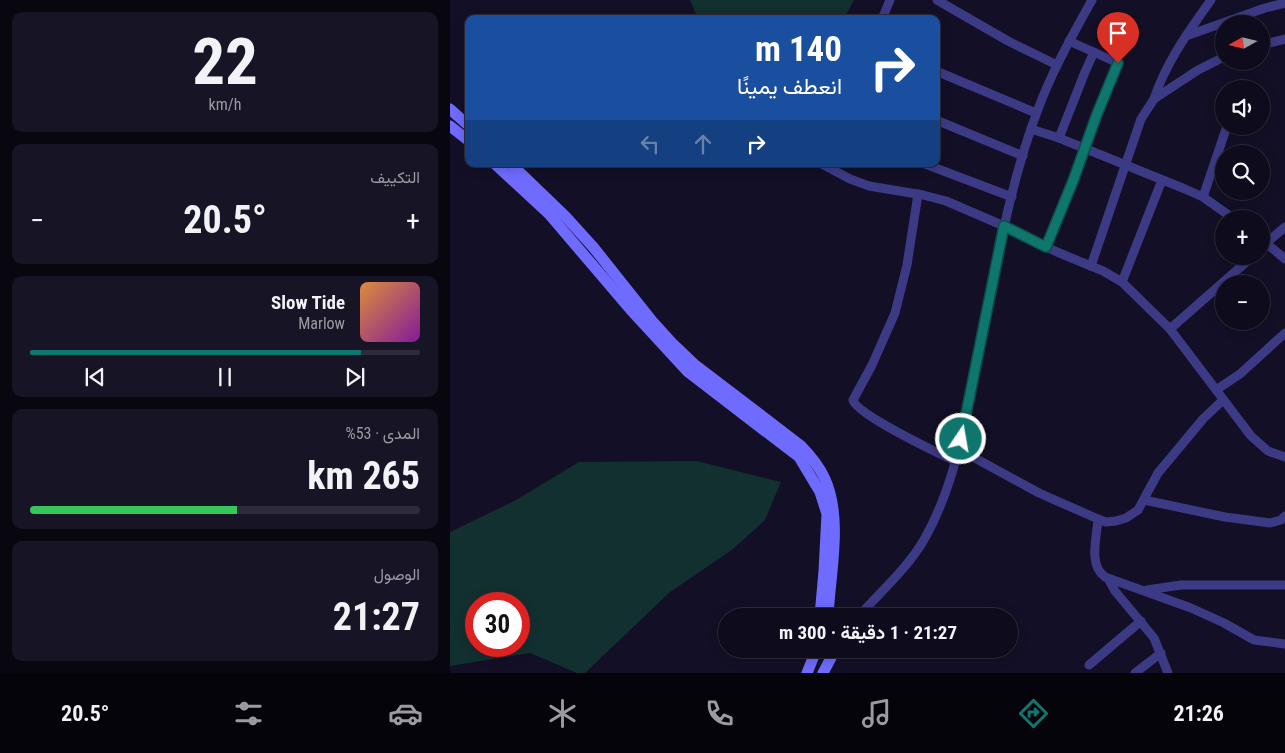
<!DOCTYPE html>
<html lang="ar">
<head>
<meta charset="utf-8">
<style>
  :root { --surface:#0e0b1c; --page:#171425; --text:#f1f3f6; --muted:#9b9ba3; --line:#2e2b3b; --accent:#0f766e }
  body { margin:0; font-family:"Roboto Condensed",Vazirmatn,sans-serif; background:var(--page); color:var(--text); direction:rtl; height:100vh; display:flex; flex-direction:column; font-size:19px; white-space:nowrap }
  * { box-sizing:border-box; margin:0 }
  p { font-size:16px; color:var(--muted) }
  .icon { flex:none; width:28px; height:28px; fill:none; stroke:currentColor; stroke-width:2; stroke-linecap:round; stroke-linejoin:round }
  .map { position:relative; flex:1; overflow:hidden; direction:ltr }
  .details { display:flex; flex-direction:column; gap:12px; padding:12px; background:#08060f; width:450px }
  .details>* { flex:none }
  .top-card { position:absolute; left:15px; top:15px; width:475px; height:152px; border-radius:10px; box-shadow:0 2px 12px #0003,0 0 0 1px var(--line); direction:rtl; background:#1a4fa0; color:#fff; overflow:hidden }
  .needle { width:32px; rotate:262deg }
  .fabs { position:absolute; left:765px; top:15px; display:grid; gap:10px }
  .fabs a { display:grid; place-items:center; width:55px; height:55px; border-radius:50%; background:var(--surface); box-shadow:0 2px 12px #0003,0 0 0 1px var(--line); font-size:25px }
  .speed { position:absolute; left:15px; top:592px; display:flex; gap:10px; font-size:25px; font-weight:700; text-align:center }
  .speed>* { display:grid; place-content:center; width:65px; height:65px; border-radius:50%; background:var(--surface); box-shadow:0 2px 12px #0003,0 0 0 1px var(--line); line-height:1 }
  .speed .limit { border:8px solid #d22; background:#fff; color:#111 }
  .pin { position:absolute; display:grid; place-items:center; width:42px; height:42px; color:#fff; margin:-51px -21px; border-radius:50% 50% 50% 0; rotate:-45deg; box-shadow:0 0 5px #0007 }
  .pin .icon { rotate:45deg }
  .me { position:absolute; width:55px; margin:-28px; rotate:12deg; stroke-linejoin:round; filter:drop-shadow(0 0 4px #0008) }
  .turn { display:flex; align-items:center; gap:18px; height:105px; padding:0 15px; font-size:22px }
  .turn .icon { width:65px; height:65px; stroke-width:2.5 }
  .turn b { display:block; font-size:35px; line-height:42px }
  .lanes { display:flex; align-items:center; height:48px; padding:0 15px; background:#0003; justify-content:center; gap:25px; direction:ltr }
  .lanes .off { opacity:.35 }
  .big { font-size:38px; font-weight:700; line-height:1.1 }
  .details .tile { flex:1; display:flex; flex-direction:column; justify-content:center; gap:8px; min-width:0; padding:0 18px; border-radius:10px; background:var(--page) }
  .details .dial { align-items:center; gap:0 }
  .dial b { font-size:65px; line-height:1 }
  .song { display:flex; align-items:center; gap:15px }
  .cover { width:60px; height:60px; border-radius:8px; background:linear-gradient(135deg,hsl(30 70% 55%),hsl(290 70% 35%)) }
  .played { height:5px; border-radius:2px; background:linear-gradient(90deg,var(--accent) 85%,var(--line) 85%) }
  .keys { display:flex; justify-content:space-around; direction:ltr }
  .heat { display:flex; justify-content:space-between; align-items:center; font-size:28px; direction:ltr }
  .charge { height:8px; border-radius:4px; background:linear-gradient(90deg,#34c759 53%,var(--line) 0) }
  .trip { position:absolute; left:268px; top:608px; width:300px; height:50px; border-radius:25px; background:var(--surface); box-shadow:0 2px 12px #0003,0 0 0 1px var(--line); font-weight:700; line-height:50px; text-align:center; direction:rtl }
  .tabs { display:flex; height:80px; justify-content:space-around; align-items:center; background:#06040b; color:var(--muted) }
  .tabs .icon { width:35px; height:35px }
  .tabs .on { color:var(--accent) }
  .tabs b { font-size:22px; color:var(--text) }
  main { display:flex; flex:1; min-height:0 }
  .map>svg:first-child { display:block }
  .green { fill:#12302f; fill-rule:evenodd }
  .lines { fill:none; stroke-linecap:round; stroke-linejoin:round }
  .street { stroke:#3d3a85; stroke-width:9 }
  .secondary { stroke:#6f6bff; stroke-width:11 }
  .route-casing { stroke:#0a4d48; stroke-width:12 }
  .route { stroke:#0f766e; stroke-width:9 }
</style>
</head>
<body>
<main>
<div class="map">
<svg width="835" height="673" viewBox="0 0 835 673">
  <rect width="100%" height="100%" fill="#130f26"/>
  <!-- green -->
  <g class="green">
    <path d="M240 0H404L394 19H248Z"/>
    <path d="M247 461 331 482 315 520 283 549 220 592 135 673H127L80 653 0 666V532L66 500 129 462ZM26 604H69V646H26Z"/>
  </g>
  <g class="lines">
    <!-- street -->
    <g class="street">
      <path d="M487 0 558 41 607 65"/>
      <path d="M432 19 440 0"/>
      <path d="M736 36 815 8 835 3"/>
      <path d="M811 45 835 39"/>
      <path d="M486 71 586 113"/>
      <path d="M704 99C716 62 739 31 761 0"/>
      <path d="M486 120 573 156"/>
      <path d="M581 129 609 138 735 189 753 197 784 219"/>
      <path d="M609 138 635 72 644 52"/>
      <path d="M372 164 400 179 419 186 473 195 496 201 554 226 607 252 653 271 672 282 720 329 801 436 818 451 835 457"/>
      <path d="M475 164 562 197"/>
      <path d="M468 194 457 265 445 313 422 365 403 400C406 414 488 453 505 461"/>
      <path d="M753 197 777 126"/>
      <path d="M811 240 816 243 835 227"/>
      <path d="M596 247 668 63 619 41"/>
      <path d="M811 248 816 243 835 259"/>
      <path d="M641 266 691 119 704 99 748 70 774 57"/>
      <path d="M672 282 712 180"/>
      <path d="M720 329 803 256"/>
      <path d="M766 390 790 374 835 333"/>
      <path d="M507 451 523 457 589 493 648 519 656 522 666 521 676 518 688 510 708 473 753 419 773 400"/>
      <path d="M694 500 775 517 820 523 831 520 835 516"/>
      <path d="M648 519C647 537 638 565 655 577L741 608 774 623 804 640 835 644"/>
      <path d="M659 580 665 591 704 638 718 673"/>
      <path d="M697 590 731 585H835"/>
      <path d="M409 616C431 591 458 568 475 538 511 474 518 398 533 328 548 256 561 181 587 112 601 73 622 36 642 0"/>
      <path d="M639 665 691 621"/>
      <path d="M685 673 711 653"/>
    </g>
    <!-- secondary -->
    <g class="secondary">
      <path d="M0 109 19 126"/>
      <path d="M0 126 19 141"/>
      <path d="M45 164 99 214 180 309 238 372 349 457 370 492 377 514 374 571 370 616"/>
      <path d="M61 164 116 217 144 248 202 321 221 342 244 364 350 445C360 455 369 466 375 479 393 519 380 574 378 616"/>
      <path d="M369 649 378 654 388 652 391 649"/>
      <path d="M357 673 363 658 364 649"/>
      <path d="M373 673 383 654"/>
    </g>
  </g>
  <g class="lines">
    <defs>
      <path id="route" d="M511 439 554 226 596 247 623 181 647 114 668 63"/>
    </defs>
    <!-- route casing -->
    <use href="#route" class="route-casing"/>
    <!-- route -->
    <use href="#route" class="route"/>
  </g>
</svg>
<div class="fabs">
<a><svg class="needle" viewBox="-14 -14 28 28"><path d="M0-13l5 13h-10z" fill="#e53935"/><path d="M0 13l5-13h-10z" fill="#9b9ba3"/></svg></a>
<a><svg class="icon" aria-label="sound" viewBox="0 0 24 24"><path d="M4 9h4l5-4v14l-5-4H4zM17 9q2 3 0 6"/></svg></a>
<a><svg class="icon" aria-label="search" viewBox="0 0 24 24"><circle cx="10" cy="10" r="6"/><path d="M15 15l6 6"/></svg></a>
<a>+</a>
<a>−</a>
</div>
<div class="speed"><div class="limit">30</div></div>
<div class="pin" style="left:668px;top:63px;background:#d93025"><svg class="icon" aria-label="arrive" viewBox="0 0 24 24"><path d="M6 21V4h12l-3 4 3 4H6"/></svg></div>
<svg class="me" style="left:511px;top:439px" viewBox="-20 -20 40 40"><circle r="17" fill="#0f766e" stroke="#fff" stroke-width="3"/><path d="M0-11L8 9 0 5-8 9z" fill="#fff"/></svg>
<div class="trip">21:27 · 1 دقيقة · 300 m</div>
<div class="top-card">
<div class="turn"><svg class="icon" aria-label="right" viewBox="0 0 24 24"><path d="M7 20v-9h11M14 6l5 5-5 5"/></svg><div><b>140 m</b>انعطف يمينًا</div></div>
<div class="lanes"><svg class="icon off" aria-label="left" viewBox="0 0 24 24"><path d="M17 20v-9H6M10 6l-5 5 5 5"/></svg><svg class="icon off" aria-label="ahead" viewBox="0 0 24 24"><path d="M12 20V5M6 11l6-6 6 6"/></svg><svg class="icon" aria-label="right" viewBox="0 0 24 24"><path d="M7 20v-9h11M14 6l5 5-5 5"/></svg></div>
</div>
</div>
<section class="details">
<div class="tile dial"><b>22</b><p>km/h</p></div>
<div class="tile"><p>التكييف</p>
<div class="heat"><a>−</a><b class="big">20.5°</b><a>+</a></div>
</div>
<div class="tile">
<div class="song"><i class="cover"></i><div><b>Slow Tide</b><p>Marlow</p></div></div>
<div class="played"></div>
<div class="keys"><svg class="icon" aria-label="previous" viewBox="0 0 24 24"><path d="M18 5L8 12l10 7zM5 5v14"/></svg><svg class="icon" aria-label="pause" viewBox="0 0 24 24"><path d="M8 5v14M16 5v14"/></svg><svg class="icon" aria-label="next" viewBox="0 0 24 24"><path d="M6 5l10 7-10 7zM19 5v14"/></svg></div>
</div>
<div class="tile"><p>المدى · 53%</p><b class="big">265 km</b><div class="charge"></div></div>
<div class="tile"><p>الوصول</p><b class="big">21:27</b></div>
</section>
</main>
<nav class="tabs">
<b>21:26</b>
<svg class="icon on" aria-label="directions" viewBox="0 0 24 24"><path d="M12 3l9 9-9 9-9-9zM9 14v-3h6M13 9l2 2-2 2"/></svg>
<svg class="icon" aria-label="music" viewBox="0 0 24 24"><path d="M9 18V5l10-2v13"/><circle cx="6" cy="18" r="3"/><circle cx="16" cy="16" r="3"/></svg>
<svg class="icon" aria-label="phone" viewBox="0 0 24 24"><path d="M5 4h4l2 5-3 2q2 4 5 5l2-3 5 2v4C11 20 4 13 5 4z"/></svg>
<svg class="icon" aria-label="climate" viewBox="0 0 24 24"><path d="M12 3v18M4 7l16 10M4 17L20 7"/></svg>
<svg class="icon" aria-label="car" viewBox="0 0 24 24"><path d="M5 17H2v-5l4-1 3-4h7l3 4 3 1v5h-3M9 17h6M6 11h13"/><circle cx="7" cy="17" r="2"/><circle cx="17" cy="17" r="2"/></svg>
<svg class="icon" aria-label="filters" viewBox="0 0 24 24"><path d="M4 7h16M4 17h16"/><circle cx="9" cy="7" r="2"/><circle cx="15" cy="17" r="2"/></svg>
<b>20.5°</b>
</nav>
</body>
</html>
